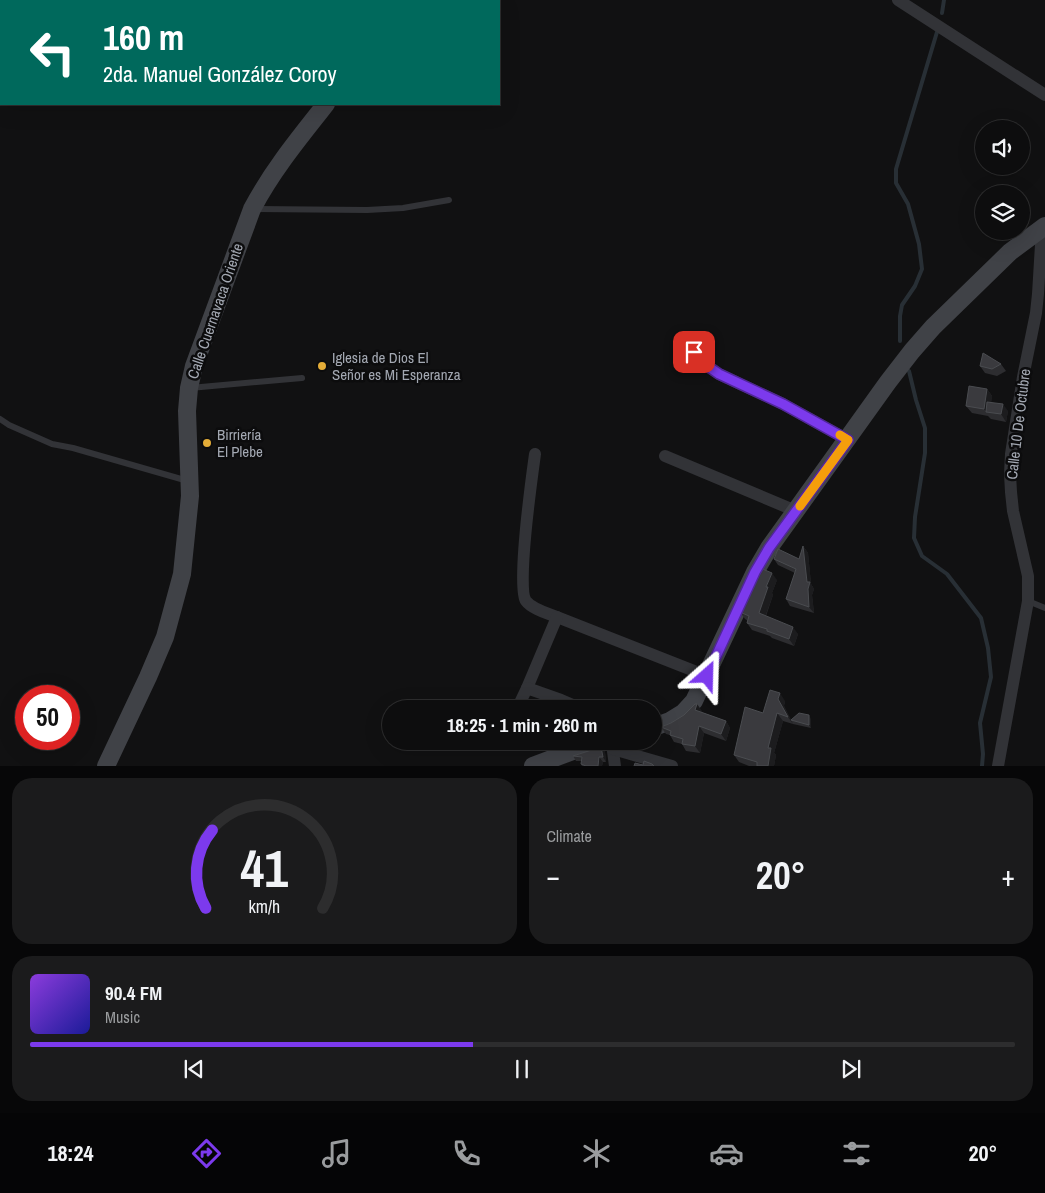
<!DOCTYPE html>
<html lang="en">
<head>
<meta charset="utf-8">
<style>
  :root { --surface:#0d0d0e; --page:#1b1b1c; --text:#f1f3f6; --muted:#9a9c9e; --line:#2d2d2e; --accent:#7c3aed }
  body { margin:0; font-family:"Archivo Narrow",sans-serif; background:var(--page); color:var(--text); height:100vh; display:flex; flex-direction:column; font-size:19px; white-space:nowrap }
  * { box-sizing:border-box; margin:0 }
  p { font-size:16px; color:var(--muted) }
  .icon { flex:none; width:28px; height:28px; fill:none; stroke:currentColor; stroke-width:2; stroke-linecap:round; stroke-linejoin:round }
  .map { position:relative; height:766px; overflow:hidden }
  .panel { display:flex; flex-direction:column; gap:12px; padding:12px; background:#070708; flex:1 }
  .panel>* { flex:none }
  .hud { position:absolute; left:0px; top:0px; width:500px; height:105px; box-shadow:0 5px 20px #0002,0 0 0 1px var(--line); background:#00695c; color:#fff; overflow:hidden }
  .tools { position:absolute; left:975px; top:120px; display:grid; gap:10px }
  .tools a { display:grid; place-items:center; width:55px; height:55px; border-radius:50%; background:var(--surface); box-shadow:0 5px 20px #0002,0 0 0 1px var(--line); font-size:25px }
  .speed { position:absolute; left:15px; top:685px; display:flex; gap:10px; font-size:25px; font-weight:700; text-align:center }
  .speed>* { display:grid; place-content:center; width:65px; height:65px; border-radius:50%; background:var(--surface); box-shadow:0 5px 20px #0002,0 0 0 1px var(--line); line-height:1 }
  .speed .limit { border:8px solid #d22; background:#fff; color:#111 }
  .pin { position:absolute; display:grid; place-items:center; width:42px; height:42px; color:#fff; margin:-21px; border-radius:10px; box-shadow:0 2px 8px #0006 }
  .me { position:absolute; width:55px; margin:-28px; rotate:25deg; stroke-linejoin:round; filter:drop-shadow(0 0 4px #0008) }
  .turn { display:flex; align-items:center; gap:18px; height:105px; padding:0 20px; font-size:22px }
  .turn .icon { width:65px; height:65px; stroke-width:2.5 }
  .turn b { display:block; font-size:35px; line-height:42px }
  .big { font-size:38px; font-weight:700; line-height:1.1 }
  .panel .tile { flex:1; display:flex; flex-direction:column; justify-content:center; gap:8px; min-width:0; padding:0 18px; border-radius:20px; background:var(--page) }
  .panel .dial { align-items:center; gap:0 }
  .dial svg { height:130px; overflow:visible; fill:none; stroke:var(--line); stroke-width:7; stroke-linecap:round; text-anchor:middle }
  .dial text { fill:var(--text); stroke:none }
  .song { display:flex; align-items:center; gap:15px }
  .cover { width:60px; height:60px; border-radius:8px; background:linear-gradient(135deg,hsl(270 70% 55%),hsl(240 70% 35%)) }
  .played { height:5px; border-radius:2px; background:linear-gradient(90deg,var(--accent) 45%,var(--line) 45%) }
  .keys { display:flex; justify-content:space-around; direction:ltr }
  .heat { display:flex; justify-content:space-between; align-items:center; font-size:28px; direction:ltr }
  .panel .tiles { flex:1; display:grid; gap:12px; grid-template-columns:1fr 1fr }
  .tile:last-child { grid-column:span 2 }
  .trip { position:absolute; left:382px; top:700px; width:280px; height:50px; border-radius:25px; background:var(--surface); box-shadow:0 5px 20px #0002,0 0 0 1px var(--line); font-weight:700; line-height:50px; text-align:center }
  .dock { display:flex; height:80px; justify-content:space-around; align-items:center; background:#050506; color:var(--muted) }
  .dock .icon { width:35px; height:35px }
  .dock .selected { color:var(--accent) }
  .dock b { font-size:22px; color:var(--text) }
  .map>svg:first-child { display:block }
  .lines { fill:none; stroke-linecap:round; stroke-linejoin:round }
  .stream { stroke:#282f35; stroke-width:4 }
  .service { stroke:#323337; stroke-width:6 }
  .minor { stroke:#323337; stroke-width:12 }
  .secondary { stroke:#404247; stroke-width:18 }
  .wall { fill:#2d2d30 }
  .shaded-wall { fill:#1c1c1e }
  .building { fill:#3a3a3e; stroke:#4a4c50 }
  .route-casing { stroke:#51269a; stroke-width:12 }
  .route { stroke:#7c3aed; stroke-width:9 }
  .slow { stroke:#f59e0b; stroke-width:9 }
  .poi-dot { fill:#e4ad38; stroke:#0c0c0d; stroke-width:2 }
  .labels { text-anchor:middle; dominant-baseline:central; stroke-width:5; stroke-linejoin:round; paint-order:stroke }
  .street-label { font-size:15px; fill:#a3a8b2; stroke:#0c0c0d }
  .poi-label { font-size:15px; fill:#a3a8b2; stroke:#0c0c0d; text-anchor:start }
</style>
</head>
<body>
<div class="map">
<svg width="1045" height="766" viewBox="0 0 1045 766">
  <rect width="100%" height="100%" fill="#111112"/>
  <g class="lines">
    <!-- stream -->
    <g class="stream">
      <path d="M29 1 30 0"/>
      <path d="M942 13 944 0"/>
      <path d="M0 31 1 29"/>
      <path d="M900 341V316L902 305 915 286 922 269 919 244 908 204 896 183V169L937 32"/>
      <path d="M909 371 916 400 925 428V453L915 517 914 538 922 556 947 574 981 618 988 648 991 677 980 723 983 754 982 766"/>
    </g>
    <!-- service -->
    <g class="service">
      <path d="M256 209 367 210 403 208 449 200"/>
      <path d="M190 388 302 378"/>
      <path d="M0 419 9 425 52 444 73 448 188 481"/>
      <path d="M1028 601 1045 608"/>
    </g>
    <!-- minor -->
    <g class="minor">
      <path d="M898 0 1045 95"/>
      <path d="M694 352 706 365 719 374 783 404 848 440"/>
      <path d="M535 454C532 476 516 589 526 601 532 609 547 613 557 617L707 676"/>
      <path d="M665 456 796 511"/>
      <path d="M527 688 557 617"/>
      <path d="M517 709 527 688 561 700 582 709"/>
      <path d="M555 741 578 749"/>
      <path d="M612 744 615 766"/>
      <path d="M613 749 672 766"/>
      <path d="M998 766 1028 601V576L1013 511 1011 492 1010 474 1011 454 1023 377 1036 313 1038 294 1042 228"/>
    </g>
    <!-- secondary -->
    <g class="secondary">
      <path d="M382 1 383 0"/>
      <path d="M654 727 670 721 683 713 694 701 755 572 769 548 888 382 912 351 933 327 1010 252 1045 226"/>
      <path d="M106 766 148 677 165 637 182 574 190 496 187 411 189 388 194 366 252 209C272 171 299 138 326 104"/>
      <path d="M533 766 578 749 605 741"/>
    </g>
  </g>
  <!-- wall -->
  <g class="wall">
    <path d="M1001 364 1006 371 997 376 985 373 980 366Z"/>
    <path d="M987 389 992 396 991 402 1008 411 1006 422 991 419 988 416 972 413 966 406Z"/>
    <path d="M803 546 808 553 811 584 814 589 812 595 814 613 790 606 786 599 795 573 778 565 774 559H799Z"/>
    <path d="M777 580 772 593 773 595 766 616 798 634 794 646 772 638 770 636 752 630 747 623 748 621 745 619 740 612Z"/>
    <path d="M785 701 784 706 791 720 811 719V728L793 724 791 720 793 724 783 721 774 753 776 755 774 766H749L739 762 734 755 763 713Z"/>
    <path d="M702 711 701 712 726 721 730 728 726 741 704 733 700 753 686 751 682 744 674 742 670 735 666 734 661 727Z"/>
    <path d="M601 747 605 752 606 762H603L602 766H582L581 764 582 761H576L573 756Z"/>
  </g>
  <!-- shaded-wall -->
  <g class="shaded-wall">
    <path d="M987 389 992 396 990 413 987 412 984 409Z"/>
    <path d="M1003 404 1008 411 1006 422 1001 414Z"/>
    <path d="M803 546 808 553 811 584 814 589 812 595 814 613 809 607Z"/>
    <path d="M772 573 777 580 772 593 773 595 764 620 759 613 766 587Z"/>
    <path d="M793 627 798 634 794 646 789 639Z"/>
    <path d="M780 693 785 701 784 706 793 724 788 717 778 699Z"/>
    <path d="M697 704 702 711 700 717 695 710Z"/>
    <path d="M777 713 783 721 774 753 776 755 774 766H768V748Z"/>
    <path d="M809 715 811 719V728L809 725Z"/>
    <path d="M726 721 730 728 726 741 721 734Z"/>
    <path d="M699 726 704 733 700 753 695 746Z"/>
    <path d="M601 747 605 752 606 762 603 757Z"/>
    <path d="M599 757 603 762 602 766H598Z"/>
  </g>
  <!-- building -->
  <g class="building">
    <path d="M983 353 1001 364 992 369 980 366Z"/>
    <path d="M969 386 987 389 984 409 966 406Z"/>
    <path d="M987 402 1003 404 1001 414 986 412Z"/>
    <path d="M803 546 807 582H810L808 589 809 607 786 599 796 569 774 559 778 549 799 559Z"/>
    <path d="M760 568 772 573 766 587H768L759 613 793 627 789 639 767 631V629L747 623 749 616 740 612Z"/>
    <path d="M770 690 780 693 778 699 788 717 777 713 768 748H771L768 766H757V762L734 755 745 707 763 713Z"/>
    <path d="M695 704H697L695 710 726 721 721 734 699 726 695 746 682 744 683 739 670 735 671 731 661 727 671 723 684 715Z"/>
    <path d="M799 713 809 715V725L791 720Z"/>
    <path d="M601 747 603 757H599L598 766H586L581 764 582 757 573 756Z"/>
    <path d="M644 761 652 764 654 766H634L635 763 643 765Z"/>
  </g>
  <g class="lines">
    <defs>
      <path id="route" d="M694 352 706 365 719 374 783 404 848 440 769 548 755 572 707 676"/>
    </defs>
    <!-- route casing -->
    <use href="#route" class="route-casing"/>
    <!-- route -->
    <use href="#route" class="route"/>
    <!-- slow -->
    <path class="slow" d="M800 506 848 440 840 435"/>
  </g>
  <!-- markers -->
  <g class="poi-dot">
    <circle cx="322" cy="366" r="5"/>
    <circle cx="207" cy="443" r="5"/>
  </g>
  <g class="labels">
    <!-- street labels -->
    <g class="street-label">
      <text transform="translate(215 311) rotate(-71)">Calle Cuernavaca Oriente</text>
      <text transform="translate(1018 424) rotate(-83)">Calle 10 De Octubre</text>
    </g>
    <!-- poi labels -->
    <g class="poi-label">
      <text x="332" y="357">Iglesia de Dios El<tspan x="332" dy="17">Señor es Mi Esperanza</tspan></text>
      <text x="217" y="434">Birriería<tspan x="217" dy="17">El Plebe</tspan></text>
    </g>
  </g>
</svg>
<div class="tools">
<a><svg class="icon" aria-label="sound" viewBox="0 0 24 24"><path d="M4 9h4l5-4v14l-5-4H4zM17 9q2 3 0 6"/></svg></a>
<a><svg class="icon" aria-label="layers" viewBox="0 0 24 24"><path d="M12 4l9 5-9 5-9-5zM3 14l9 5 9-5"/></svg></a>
</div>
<div class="speed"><div class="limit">50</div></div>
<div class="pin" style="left:694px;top:352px;background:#d93025"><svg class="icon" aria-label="arrive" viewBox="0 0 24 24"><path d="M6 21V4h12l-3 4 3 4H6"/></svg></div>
<svg class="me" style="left:707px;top:676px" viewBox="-20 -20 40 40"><path d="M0-17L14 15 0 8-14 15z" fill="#7c3aed" stroke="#fff" stroke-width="4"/></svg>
<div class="trip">18:25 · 1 min · 260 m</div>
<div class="hud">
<div class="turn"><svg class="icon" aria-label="left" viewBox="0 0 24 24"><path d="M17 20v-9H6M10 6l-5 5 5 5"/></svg><div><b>160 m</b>2da. Manuel González Coroy</div></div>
</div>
</div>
<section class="panel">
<div class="tiles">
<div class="tile dial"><svg viewBox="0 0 100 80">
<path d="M14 69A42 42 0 1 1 86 69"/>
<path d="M14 69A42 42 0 0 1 18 21" stroke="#7c3aed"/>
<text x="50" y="56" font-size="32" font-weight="700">41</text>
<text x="50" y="72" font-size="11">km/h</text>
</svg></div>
<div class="tile"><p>Climate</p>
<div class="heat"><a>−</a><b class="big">20°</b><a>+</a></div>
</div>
<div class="tile">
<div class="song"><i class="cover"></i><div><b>90.4 FM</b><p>Music</p></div></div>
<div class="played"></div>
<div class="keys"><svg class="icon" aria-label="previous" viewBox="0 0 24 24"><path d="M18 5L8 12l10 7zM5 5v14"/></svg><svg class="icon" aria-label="pause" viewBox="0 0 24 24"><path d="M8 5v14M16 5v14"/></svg><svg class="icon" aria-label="next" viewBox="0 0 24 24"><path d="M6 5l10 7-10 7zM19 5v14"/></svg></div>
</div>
</div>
</section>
<nav class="dock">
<b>18:24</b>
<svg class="icon selected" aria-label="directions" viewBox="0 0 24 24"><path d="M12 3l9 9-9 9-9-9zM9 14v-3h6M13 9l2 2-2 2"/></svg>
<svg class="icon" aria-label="music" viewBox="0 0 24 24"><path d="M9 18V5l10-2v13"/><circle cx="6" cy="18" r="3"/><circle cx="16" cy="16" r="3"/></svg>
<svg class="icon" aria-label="phone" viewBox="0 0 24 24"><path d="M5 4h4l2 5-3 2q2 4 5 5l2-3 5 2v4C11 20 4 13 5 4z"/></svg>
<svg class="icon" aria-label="climate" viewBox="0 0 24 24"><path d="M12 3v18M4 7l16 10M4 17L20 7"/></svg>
<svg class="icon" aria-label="car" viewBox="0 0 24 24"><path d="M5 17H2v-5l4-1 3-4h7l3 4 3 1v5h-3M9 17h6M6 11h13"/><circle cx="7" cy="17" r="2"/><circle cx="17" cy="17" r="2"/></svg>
<svg class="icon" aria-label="filters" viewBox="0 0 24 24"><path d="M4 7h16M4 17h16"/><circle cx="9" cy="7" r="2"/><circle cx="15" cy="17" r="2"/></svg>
<b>20°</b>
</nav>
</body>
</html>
